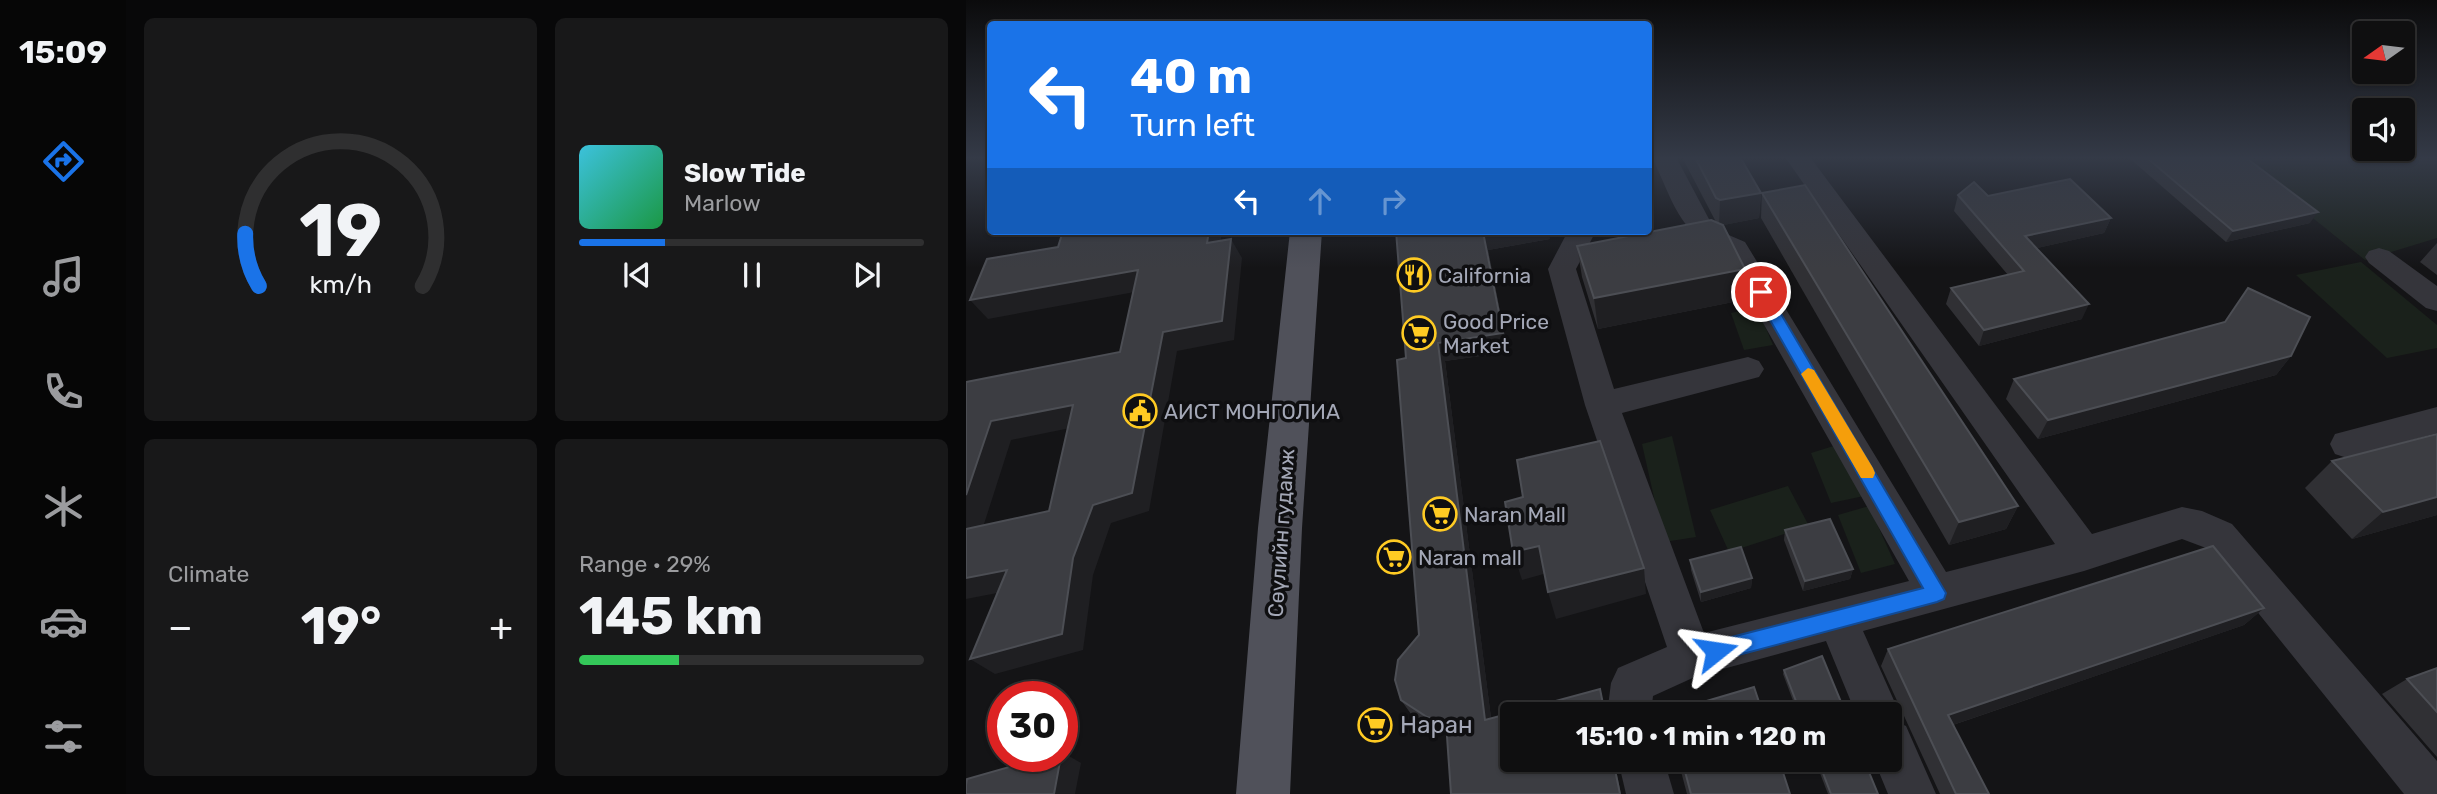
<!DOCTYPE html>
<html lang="en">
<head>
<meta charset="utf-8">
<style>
  :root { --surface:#0f0f10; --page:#181819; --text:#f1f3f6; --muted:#9b9c9f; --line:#2f2f30; --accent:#1a73e8 }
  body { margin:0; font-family:Rubik,sans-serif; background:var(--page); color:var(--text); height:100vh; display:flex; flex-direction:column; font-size:26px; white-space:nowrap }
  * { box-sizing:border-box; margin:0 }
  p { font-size:23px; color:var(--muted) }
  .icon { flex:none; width:38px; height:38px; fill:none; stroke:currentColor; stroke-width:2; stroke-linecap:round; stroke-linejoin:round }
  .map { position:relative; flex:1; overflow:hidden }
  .drawer { display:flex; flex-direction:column; gap:18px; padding:18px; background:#080809; width:840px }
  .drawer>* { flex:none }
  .top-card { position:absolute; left:21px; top:21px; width:665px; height:214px; border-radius:7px; box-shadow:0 2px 5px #0004,0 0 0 2px var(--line); background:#1a73e8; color:#fff; overflow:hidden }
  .needle { width:46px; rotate:256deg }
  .controls { position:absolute; left:1386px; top:21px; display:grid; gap:14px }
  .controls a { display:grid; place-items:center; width:63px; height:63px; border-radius:7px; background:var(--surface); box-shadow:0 2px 5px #0004,0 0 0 2px var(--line); font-size:35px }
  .speed { position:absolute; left:21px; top:681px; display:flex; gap:14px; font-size:35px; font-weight:700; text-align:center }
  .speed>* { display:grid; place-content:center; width:91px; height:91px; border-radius:50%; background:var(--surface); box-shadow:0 2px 5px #0004,0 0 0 2px var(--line); line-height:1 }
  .speed .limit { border:10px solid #d22; background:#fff; color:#111 }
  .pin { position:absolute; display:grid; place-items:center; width:60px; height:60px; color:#fff; margin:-30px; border:4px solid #fff; border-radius:50%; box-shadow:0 2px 7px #0007 }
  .me { position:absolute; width:77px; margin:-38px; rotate:75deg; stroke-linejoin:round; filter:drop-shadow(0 0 5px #0008) }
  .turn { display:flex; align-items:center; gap:24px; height:147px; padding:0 28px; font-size:32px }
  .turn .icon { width:91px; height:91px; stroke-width:2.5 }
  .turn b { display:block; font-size:49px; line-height:60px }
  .lanes { display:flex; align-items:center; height:66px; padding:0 28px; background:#0003; justify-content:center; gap:35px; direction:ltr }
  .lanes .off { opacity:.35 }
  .big { font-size:52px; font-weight:700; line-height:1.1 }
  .drawer .widget { flex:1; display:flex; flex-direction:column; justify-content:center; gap:10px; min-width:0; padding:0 24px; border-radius:10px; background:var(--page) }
  .drawer .dial { align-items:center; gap:0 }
  .dial svg { height:182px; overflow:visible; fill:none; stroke:var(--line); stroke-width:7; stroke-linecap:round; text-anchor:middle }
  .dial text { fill:var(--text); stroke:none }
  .song { display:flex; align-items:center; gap:21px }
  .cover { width:84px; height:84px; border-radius:10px; background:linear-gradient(135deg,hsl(190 70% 55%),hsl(140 70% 35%)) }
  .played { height:7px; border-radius:4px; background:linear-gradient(90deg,var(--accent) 25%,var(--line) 25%) }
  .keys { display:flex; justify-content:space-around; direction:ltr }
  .heat { display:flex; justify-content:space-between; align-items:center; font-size:38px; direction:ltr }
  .charge { height:10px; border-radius:5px; background:linear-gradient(90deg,#34c759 29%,var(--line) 0) }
  .drawer .tiles { flex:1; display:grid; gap:18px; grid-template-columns:repeat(2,1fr) }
  .trip { position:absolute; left:534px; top:702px; width:402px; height:70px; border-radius:7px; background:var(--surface); box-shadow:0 2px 5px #0004,0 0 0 2px var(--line); font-weight:700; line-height:70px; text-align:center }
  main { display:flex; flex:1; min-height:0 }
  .tabs { display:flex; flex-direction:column; width:126px; justify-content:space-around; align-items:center; background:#060606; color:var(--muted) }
  .tabs .icon { width:49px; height:49px }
  .tabs .selected { color:var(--accent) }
  .tabs b { font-size:32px; color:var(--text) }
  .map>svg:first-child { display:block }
  .green { fill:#1a211b }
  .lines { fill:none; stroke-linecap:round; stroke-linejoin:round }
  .minor { fill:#35353b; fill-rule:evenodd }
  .major { fill:#50515a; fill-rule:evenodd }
  .wall { fill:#303034 }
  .shaded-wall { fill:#1f1f22 }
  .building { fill:#3c3d42; stroke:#4c4e54; stroke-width:2 }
  .route { fill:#1a73e8; stroke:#114b97; stroke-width:2 }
  .slow { fill:#f59e0b }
  .labels { text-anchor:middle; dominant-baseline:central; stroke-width:7; stroke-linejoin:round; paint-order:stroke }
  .poi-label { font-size:21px; fill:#a4a8b7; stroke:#0f0f11; text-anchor:start }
  .street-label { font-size:21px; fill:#a4a8b7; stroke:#0f0f11 }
  .near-poi-label { font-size:24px; fill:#a4a8b7; stroke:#0f0f11; text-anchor:start }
</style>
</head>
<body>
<main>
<nav class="tabs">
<b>15:09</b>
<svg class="icon selected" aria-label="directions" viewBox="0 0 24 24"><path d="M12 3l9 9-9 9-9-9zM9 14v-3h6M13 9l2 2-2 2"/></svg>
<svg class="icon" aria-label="music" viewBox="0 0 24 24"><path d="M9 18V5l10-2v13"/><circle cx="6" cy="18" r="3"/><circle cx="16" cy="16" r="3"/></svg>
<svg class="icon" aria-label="phone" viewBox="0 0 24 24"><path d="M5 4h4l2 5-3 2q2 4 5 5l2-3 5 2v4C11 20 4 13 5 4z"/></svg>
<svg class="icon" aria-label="climate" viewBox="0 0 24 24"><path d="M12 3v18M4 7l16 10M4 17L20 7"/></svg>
<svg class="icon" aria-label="car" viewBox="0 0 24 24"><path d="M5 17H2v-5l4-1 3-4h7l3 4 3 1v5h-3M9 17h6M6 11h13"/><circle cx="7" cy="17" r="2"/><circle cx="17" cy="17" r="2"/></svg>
<svg class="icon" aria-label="filters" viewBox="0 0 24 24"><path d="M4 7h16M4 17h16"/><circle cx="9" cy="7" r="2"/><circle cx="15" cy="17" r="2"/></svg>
</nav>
<section class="drawer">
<div class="tiles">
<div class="widget dial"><svg viewBox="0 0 100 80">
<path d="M14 69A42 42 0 1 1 86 69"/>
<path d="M14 69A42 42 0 0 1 8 46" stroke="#1a73e8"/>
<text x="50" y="56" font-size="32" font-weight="700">19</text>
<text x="50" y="72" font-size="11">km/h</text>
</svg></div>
<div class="widget">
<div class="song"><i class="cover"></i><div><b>Slow Tide</b><p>Marlow</p></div></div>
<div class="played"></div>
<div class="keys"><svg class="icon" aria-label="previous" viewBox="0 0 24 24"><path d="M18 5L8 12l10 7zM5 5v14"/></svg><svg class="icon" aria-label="pause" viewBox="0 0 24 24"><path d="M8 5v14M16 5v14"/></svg><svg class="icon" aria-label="next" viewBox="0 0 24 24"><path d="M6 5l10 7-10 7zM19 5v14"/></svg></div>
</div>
<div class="widget"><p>Climate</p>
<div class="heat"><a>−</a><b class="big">19°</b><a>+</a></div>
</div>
<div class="widget"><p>Range · 29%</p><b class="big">145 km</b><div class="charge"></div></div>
</div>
</section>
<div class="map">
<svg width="1471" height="794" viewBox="0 0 1471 794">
  <rect width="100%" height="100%" fill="#141416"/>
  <!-- green -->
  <g class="green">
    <path d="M1271 157H1471V238L1399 260Z"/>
    <path d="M1395 262 1471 325V348L1421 358 1330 275Z"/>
    <path d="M791 307 807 345 778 350 765 313Z"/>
    <path d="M706 436 730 537 698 542 676 444Z"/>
    <path d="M874 444 898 496 865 503 845 453Z"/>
    <path d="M822 486 843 526 763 552 744 510Z"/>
    <path d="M903 506 929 564 895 573 872 515Z"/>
  </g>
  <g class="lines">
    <!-- minor -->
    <g class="minor">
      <path d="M686 157H710L744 221 758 233 779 242 980 572 1089 544 819 157H844L1126 534 1216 507 1236 511 1266 524 1471 761V794H1438L1240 548 1216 539 1118 571 897 631 934 714 931 722 940 726 970 794H922L908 760H924V714H890L860 641 731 676 687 696 685 714H641L645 683 652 668 701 647 619 405 582 269 602 231H630L610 269 648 389 782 357 793 361 798 369 793 377 656 413 738 633 943 581 758 254C713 234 706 199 686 157Z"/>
      <path d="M1413 248 1423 251 1471 286V311L1460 308 1403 263 1399 257 1403 251Z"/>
      <path d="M1471 407V433L1381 458 1369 454 1364 444 1369 434Z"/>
      <path d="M652 760H698L708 794H660Z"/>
    </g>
    <!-- major -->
    <path class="major" d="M324 231H356L336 528 324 794H270L292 528Z"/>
  </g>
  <!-- wall -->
  <g class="wall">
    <path d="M716 157H774L795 193 793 218 757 225 779 269 777 300 632 329 616 277 611 246 750 222Z"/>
    <path d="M1162 157H1279L1344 223 1260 242Z"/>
    <path d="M796 193 1052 506 1040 529 983 545 795 218Z"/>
    <path d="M992 195 1145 218 1138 233 1071 248 1116 319 1013 346 980 304 985 288 1042 275 988 211Z"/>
    <path d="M430 231 584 239 522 250 542 352 479 361 525 718 634 689 640 714H546V760H648L655 794H485L481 733 471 730 445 714 435 700 453 635 440 358Z"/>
    <path d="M1471 243V275L1454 262Z"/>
    <path d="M1259 322 1325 356 1310 375 1072 439 1040 399 1048 379Z"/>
    <path d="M1471 434V515L1386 539 1339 488 1366 461Z"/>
    <path d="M819 530 887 569 884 579 837 591 818 540Z"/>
    <path d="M724 560 786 578 785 588 735 602 725 570Z"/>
    <path d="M1298 608 1278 625 987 725 1023 794H974L915 666 922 649Z"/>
    <path d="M1471 668V757L1416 694 1441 679Z"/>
    <path d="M818 670 880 714H832L817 674Z"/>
    <path d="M712 760H813L824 794H721Z"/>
    <path d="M849 760H898L912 794H862Z"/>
  </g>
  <!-- shaded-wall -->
  <g class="shaded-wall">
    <path d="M795 193 793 218 753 226 754 200Z"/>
    <path d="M1352 212 1344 223 1260 242 1267 231Z"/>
    <path d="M1145 218 1138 233 1054 252 1059 236Z"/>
    <path d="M243 231H256L252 262 241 243Z"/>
    <path d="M521 231H583L584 239 522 250 542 352 479 361 527 733 519 720 472 343 517 232Z"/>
    <path d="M265 239 276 258 268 340 211 351 183 511 145 523 127 575 117 650 29 674 4 659 107 558 127 505 197 332Z"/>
    <path d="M779 269 777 300 632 329 628 298Z"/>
    <path d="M172 270 185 289 22 319 4 300Z"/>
    <path d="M1123 304 1116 319 1013 346 1018 330Z"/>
    <path d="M1325 356 1310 375 1072 439 1082 420Z"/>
    <path d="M107 405 124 424 45 440 10 549 0 541V495L25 421Z"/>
    <path d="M1471 497V515L1386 539 1417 512Z"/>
    <path d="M1052 506 1040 529 983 545 993 522Z"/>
    <path d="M573 546 581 573 556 580 547 552Z"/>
    <path d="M678 568 680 594 590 619 582 592Z"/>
    <path d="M887 569 884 579 837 591 839 581Z"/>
    <path d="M41 570 63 587 0 599V578Z"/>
    <path d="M786 578 785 588 735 602V592Z"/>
    <path d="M1298 608 1278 625 972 730 982 715Z"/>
    <path d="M96 752 115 763 109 794H88Z"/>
  </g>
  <!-- building -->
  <g class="building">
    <path d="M729 157H774L795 193 754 200 750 198Z"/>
    <path d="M1180 157H1279L1352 212 1267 231Z"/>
    <path d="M1104 179 1145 218 1059 236 1123 304 1018 330 985 288 1058 271 992 195 1008 182 1022 196Z"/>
    <path d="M839 185 1052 506 993 522 796 193Z"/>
    <path d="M745 220 757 225 779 269 628 298 611 246Z"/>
    <path d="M97 231H243L241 243 265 239 256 321 197 332 166 493 127 505 107 558 96 634 4 659 41 570 0 578V529L83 511 107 405 25 421 0 495V382L154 352 172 270 4 300 21 259 92 247Z"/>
    <path d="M430 231H521L517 232 537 333 472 343 519 720 634 689 639 714H546V760H647L654 794H485L480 722 461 717 435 700 429 680 432 660 453 635 431 360 440 358Z"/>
    <path d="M1282 288 1344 317 1325 356 1082 420 1048 379 1259 322Z"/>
    <path d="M1471 434V497L1417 512 1366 461Z"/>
    <path d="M634 441 678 568 582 592 573 546 547 552 539 502 557 497 551 460Z"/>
    <path d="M864 519 887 569 839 581 819 530Z"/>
    <path d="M1247 546 1298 608 982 715 1023 794H990L922 649Z"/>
    <path d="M775 547 786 578 735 592 724 560Z"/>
    <path d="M856 656 880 714H835L818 670Z"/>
    <path d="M1471 668V712L1441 679Z"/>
    <path d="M788 687 797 714H703V712Z"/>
    <path d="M82 756H95L88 794H0V785L1 779Z"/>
    <path d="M716 760H813L824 794H725Z"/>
    <path d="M852 760H898L912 794H865Z"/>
  </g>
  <!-- sky -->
  <linearGradient id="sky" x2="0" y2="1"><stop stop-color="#0b0b0c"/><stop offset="0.59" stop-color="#343a47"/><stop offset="1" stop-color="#343a47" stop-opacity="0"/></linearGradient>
  <rect width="1471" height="268" fill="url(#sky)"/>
  <!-- route -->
  <path class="route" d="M795 287 802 292 980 593 978 599 971 602 750 661 743 658 740 651 743 644 750 641 957 588 788 292Z"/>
  <!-- slow -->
  <path class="slow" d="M842 368 848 370 907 468 909 473 907 478H895L835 374Z"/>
  <!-- icons -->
  <defs>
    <symbol id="restaurant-ring" viewBox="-11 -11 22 22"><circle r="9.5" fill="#0f0f11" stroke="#ffcb23" stroke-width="1.5"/><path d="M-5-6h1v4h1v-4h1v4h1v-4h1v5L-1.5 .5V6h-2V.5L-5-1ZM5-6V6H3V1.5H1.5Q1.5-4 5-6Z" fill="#ffcb23"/></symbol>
    <symbol id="supermarket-ring" viewBox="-11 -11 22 22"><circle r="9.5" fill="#0f0f11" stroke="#ffcb23" stroke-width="1.5"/><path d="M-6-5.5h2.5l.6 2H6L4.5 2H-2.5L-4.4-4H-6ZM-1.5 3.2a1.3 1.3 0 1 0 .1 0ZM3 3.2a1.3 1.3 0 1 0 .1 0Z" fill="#ffcb23"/></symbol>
    <symbol id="civic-ring" viewBox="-11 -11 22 22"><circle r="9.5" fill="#0f0f11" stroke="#ffcb23" stroke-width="1.5"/><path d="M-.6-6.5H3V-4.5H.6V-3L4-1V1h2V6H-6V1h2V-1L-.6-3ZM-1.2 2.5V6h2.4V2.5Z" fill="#ffcb23"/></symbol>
  </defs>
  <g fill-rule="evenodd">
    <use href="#restaurant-ring" x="429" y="256" width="38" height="38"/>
    <use href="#supermarket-ring" x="434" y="314" width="38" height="38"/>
    <use href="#civic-ring" x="155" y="392" width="38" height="38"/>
    <use href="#supermarket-ring" x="455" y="495" width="38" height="38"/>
    <use href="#supermarket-ring" x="409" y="538" width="38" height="38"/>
    <use href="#supermarket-ring" x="390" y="706" width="38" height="38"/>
  </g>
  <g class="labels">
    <!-- poi labels -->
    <g class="poi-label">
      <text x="472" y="275">California</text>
      <text x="477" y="321">Good Price<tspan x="477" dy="24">Market</tspan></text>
      <text x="198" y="411">АИСТ МОНГОЛИА</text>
      <text x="498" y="514">Naran Mall</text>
      <text x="452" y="557">Naran mall</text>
    </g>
    <!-- street labels -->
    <g class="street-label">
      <text transform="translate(315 533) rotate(-86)">Сөүлийн гудамж</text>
    </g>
    <!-- near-poi labels -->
    <g class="near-poi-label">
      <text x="434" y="725">Наран</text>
    </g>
  </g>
</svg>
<div class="controls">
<a><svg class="needle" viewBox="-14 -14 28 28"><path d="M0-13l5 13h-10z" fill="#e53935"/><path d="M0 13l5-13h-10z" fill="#9b9c9f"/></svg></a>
<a><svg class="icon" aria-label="sound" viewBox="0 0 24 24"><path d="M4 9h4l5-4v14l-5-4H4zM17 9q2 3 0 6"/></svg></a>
</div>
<div class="speed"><div class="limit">30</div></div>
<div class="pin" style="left:795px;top:292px;background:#d93025"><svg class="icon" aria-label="arrive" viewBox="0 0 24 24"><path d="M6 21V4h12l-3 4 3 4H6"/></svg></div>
<svg class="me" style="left:750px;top:651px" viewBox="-20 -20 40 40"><path d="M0-17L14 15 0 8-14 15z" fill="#1a73e8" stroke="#fff" stroke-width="4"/></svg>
<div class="trip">15:10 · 1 min · 120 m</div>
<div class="top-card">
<div class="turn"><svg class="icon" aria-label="left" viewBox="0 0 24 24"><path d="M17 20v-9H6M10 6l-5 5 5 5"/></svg><div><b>40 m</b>Turn left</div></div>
<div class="lanes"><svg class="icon" aria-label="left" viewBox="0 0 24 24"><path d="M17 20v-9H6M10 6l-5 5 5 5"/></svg><svg class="icon off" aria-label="ahead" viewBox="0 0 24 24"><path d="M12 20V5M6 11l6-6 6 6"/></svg><svg class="icon off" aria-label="right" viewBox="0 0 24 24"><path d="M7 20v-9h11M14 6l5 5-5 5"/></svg></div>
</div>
</div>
</main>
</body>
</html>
